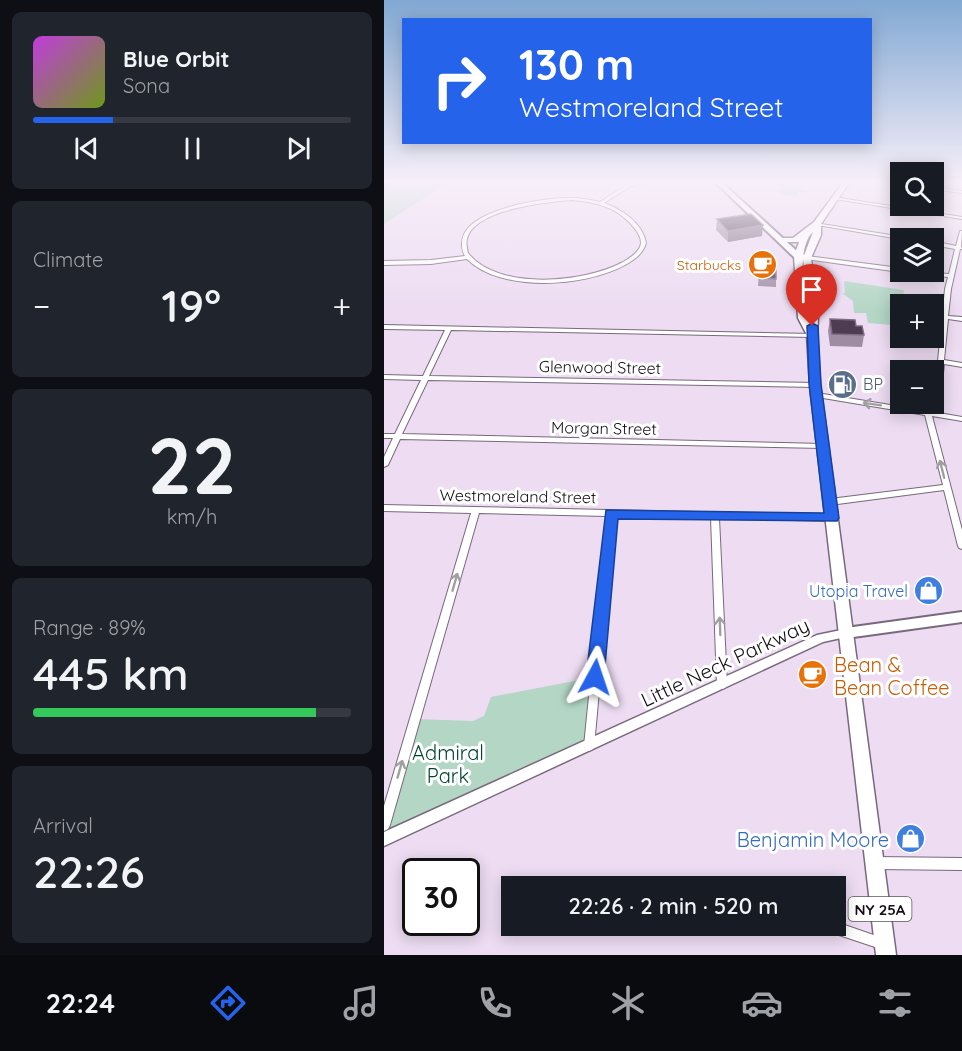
<!DOCTYPE html>
<html lang="en">
<head>
<meta charset="utf-8">
<style>
  :root { --surface:#171b24; --page:#20242c; --text:#f1f3f6; --muted:#9ea1a6; --line:#363941; --accent:#2563eb }
  body { margin:0; font-family:Quicksand,sans-serif; background:var(--page); color:var(--text); height:100vh; display:flex; flex-direction:column; font-size:22px; white-space:nowrap }
  * { box-sizing:border-box; margin:0 }
  p { font-size:20px; color:var(--muted) }
  .icon { flex:none; width:33px; height:33px; fill:none; stroke:currentColor; stroke-width:2; stroke-linecap:round; stroke-linejoin:round }
  .map { position:relative; flex:1; overflow:hidden }
  .details { display:flex; flex-direction:column; gap:12px; padding:12px; background:#0d0f14; width:384px }
  .details>* { flex:none }
  .guide { position:absolute; left:18px; top:18px; width:470px; height:126px; border-radius:0px; box-shadow:0 3px 15px #0003; background:#2563eb; color:#fff; overflow:hidden }
  .buttons { position:absolute; left:506px; top:162px; display:grid; gap:12px }
  .buttons a { display:grid; place-items:center; width:54px; height:54px; border-radius:0px; background:var(--surface); box-shadow:0 3px 15px #0003; font-size:30px }
  .speed { position:absolute; left:18px; top:858px; display:flex; gap:12px; font-size:30px; font-weight:700; text-align:center }
  .speed>* { display:grid; place-content:center; width:78px; height:78px; border-radius:50%; background:var(--surface); box-shadow:0 3px 15px #0003; line-height:1 }
  .speed .limit { border:3px solid #111; border-radius:9px; background:#fff; color:#111 }
  .pin { position:absolute; display:grid; place-items:center; width:51px; height:51px; color:#fff; margin:-62px -26px; border-radius:50% 50% 50% 0; rotate:-45deg; box-shadow:0 0 6px #0007 }
  .pin .icon { rotate:45deg }
  .me { position:absolute; width:66px; margin:-33px; rotate:5deg; stroke-linejoin:round; filter:drop-shadow(0 0 4px #0008) }
  .turn { display:flex; align-items:center; gap:21px; height:126px; padding:0 18px; font-size:27px }
  .turn .icon { width:78px; height:78px; stroke-width:2.5 }
  .turn b { display:block; font-size:42px; line-height:51px }
  .big { font-size:45px; font-weight:600; line-height:1.1 }
  .details .widget { flex:1; display:flex; flex-direction:column; justify-content:center; gap:9px; min-width:0; padding:0 21px; border-radius:9px; background:var(--page) }
  .details .dial { align-items:center; gap:0 }
  .dial b { font-size:78px; line-height:1 }
  .song { display:flex; align-items:center; gap:18px }
  .cover { width:72px; height:72px; border-radius:9px; background:linear-gradient(135deg,hsl(290 70% 55%),hsl(80 70% 35%)) }
  .played { height:6px; border-radius:3px; background:linear-gradient(90deg,var(--accent) 25%,var(--line) 25%) }
  .keys { display:flex; justify-content:space-around; direction:ltr }
  .heat { display:flex; justify-content:space-between; align-items:center; font-size:33px; direction:ltr }
  .charge { height:9px; border-radius:4px; background:linear-gradient(90deg,#34c759 89%,var(--line) 0) }
  .trip { position:absolute; left:117px; top:876px; width:345px; height:60px; border-radius:0px; background:var(--surface); box-shadow:0 3px 15px #0003; font-weight:600; line-height:60px; text-align:center }
  .tabs { display:flex; height:96px; justify-content:space-around; align-items:center; background:#090b0e; color:var(--muted) }
  .tabs .icon { width:42px; height:42px }
  .tabs .current { color:var(--accent) }
  .tabs b { font-size:27px; color:var(--text) }
  main { display:flex; flex:1; min-height:0 }
  .map>svg:first-child { display:block }
  .green { fill:#b3d6c5 }
  .lines { fill:none; stroke-linecap:round; stroke-linejoin:round }
  .stream { stroke:#8797b3; stroke-width:2 }
  .minor-casing { stroke:#78697c; stroke-width:2 }
  .tertiary-casing { stroke:#78697c; stroke-width:3 }
  .secondary-casing { stroke:#78697c; stroke-width:4 }
  .primary-casing { stroke:#78697c; stroke-width:3 }
  .minor { fill:#fff; fill-rule:evenodd }
  .tertiary { fill:#fff; fill-rule:evenodd }
  .secondary { fill:#fff; fill-rule:evenodd }
  .primary { fill:#fff; fill-rule:evenodd }
  .wall { fill:#9e8ca2 }
  .shaded-wall { fill:#7e6c83 }
  .building { fill:#4e3c53; stroke:#7e6c83; stroke-width:1.5 }
  .oneway { stroke:#a19fa1 }
  .route { fill:#2563eb; stroke:#184099; stroke-width:1.5 }
  .labels { text-anchor:middle; dominant-baseline:central; stroke-width:6; stroke-linejoin:round; paint-order:stroke }
  .far-food-label { font-size:14px; fill:#c56008; stroke:#fff; text-anchor:end }
  .shield { fill:#fff; stroke:#5a565b; stroke-width:1.5 }
  .shield-label { font-size:15px; font-weight:bold; fill:#140e15 }
  .street-label { font-size:16px; fill:#140e15; stroke:#fff }
  .service-label { font-size:16px; fill:#4e5e75; stroke:#fff; text-anchor:start }
  .shop-label { font-size:16px; fill:#366cbe; stroke:#fff; text-anchor:end }
  .near-street-label { font-size:20px; fill:#140e15; stroke:#fff }
  .near-food-label { font-size:20px; fill:#c56008; stroke:#fff; text-anchor:start }
  .near-park-label { font-size:20px; fill:#004730; stroke:#fff }
  .near-shop-label { font-size:20px; fill:#366cbe; stroke:#fff; text-anchor:end }
</style>
</head>
<body>
<main>
<section class="details">
<div class="widget">
<div class="song"><i class="cover"></i><div><b>Blue Orbit</b><p>Sona</p></div></div>
<div class="played"></div>
<div class="keys"><svg class="icon" aria-label="previous" viewBox="0 0 24 24"><path d="M18 5L8 12l10 7zM5 5v14"/></svg><svg class="icon" aria-label="pause" viewBox="0 0 24 24"><path d="M8 5v14M16 5v14"/></svg><svg class="icon" aria-label="next" viewBox="0 0 24 24"><path d="M6 5l10 7-10 7zM19 5v14"/></svg></div>
</div>
<div class="widget"><p>Climate</p>
<div class="heat"><a>−</a><b class="big">19°</b><a>+</a></div>
</div>
<div class="widget dial"><b>22</b><p>km/h</p></div>
<div class="widget"><p>Range · 89%</p><b class="big">445 km</b><div class="charge"></div></div>
<div class="widget"><p>Arrival</p><b class="big">22:26</b></div>
</section>
<div class="map">
<svg width="578" height="955" viewBox="0 0 578 955">
  <rect width="100%" height="100%" fill="#eddcf2"/>
  <!-- green -->
  <g class="green">
    <path d="M0 180H80L57 187 0 224Z"/>
    <path d="M411 180H418L416 189 426 193 415 192 413 194 415 197 396 194 392 190 398 188 386 183 410 185Z"/>
    <path d="M460 281 520 290 516 315 509 314 508 325 484 323 482 313H470L469 301 458 293H461Z"/>
    <path d="M211 677 205 746 0 839V825L31 719 89 721 100 716 107 697Z"/>
  </g>
  <g class="lines">
    <!-- stream -->
    <path class="stream" d="M0 187 10 180"/>
    <defs>
      <g id="minor">
        <path d="M268 180H275L247 186 220 203C237 209 259 223 262 243 259 254 250 260 241 265 201 287 117 293 83 259L47 264 0 265V261L47 260 81 256C78 251 78 248 78 243 78 209 163 197 188 198 197 198 207 200 216 202L244 184ZM188 200C210 202 230 206 246 223 251 229 257 235 257 243 256 252 246 258 239 262 200 283 114 291 84 253 83 249 82 243 83 239 90 209 163 202 188 200Z"/>
        <path d="M490 180H499L516 182V184Z"/>
        <path d="M549 187 578 191V193L549 189Z"/>
        <path d="M449 197 578 217V219L451 199H449Z"/>
        <path d="M431 223 519 237 521 238 516 239 433 225H431Z"/>
        <path d="M576 231H578L577 246 578 249H576L567 289 564 316 578 317V321L564 319 560 360 578 363V367L560 364 555 413 578 417V421L548 416 578 530V549L575 548 574 546 560 490 446 505 442 502 446 499 559 485 541 415 433 397 430 395 433 393 549 412 561 289 564 277 527 274 524 272H538L565 274 571 249 549 245V241L572 246Z"/>
        <path d="M423 256 516 268V272L421 259V257Z"/>
        <path d="M0 325 430 334V336L428 337 67 330 45 376 431 383 434 385 431 387 44 380 18 434 439 444 443 446 439 448 16 439 4 465 0 467V457L9 438H0V434H11L37 380 0 379V375L39 376 61 330 0 329Z"/>
        <path d="M0 505 448 515 451 516 452 518 451 520 448 521 335 518 343 685 341 688 338 689 335 688 333 685 327 518 231 516 210 746 209 749 205 751 201 749 200 746 223 516 95 513 6 825 4 829 0 831V806L87 513 0 511Z"/>
        <path d="M492 857 578 858V870L492 869 488 867 486 863 488 859Z"/>
        <path d="M452 922 504 940 506 944 504 948 500 950 440 930 438 926H452Z"/>
      </g>
      <path id="tertiary" d="M462 629 466 630 467 633 466 636 439 642 0 846V832L433 635Z"/>
      <g id="secondary">
        <path d="M329 180H335L416 254 426 256V260L411 258Z"/>
        <path d="M578 612V622L462 638 457 637 456 633 457 629 462 628Z"/>
      </g>
      <path id="primary" d="M461 180H467L437 224V235L427 258 434 318 433 335 436 385 512 955H492L426 385 423 335 414 318 410 256 415 242H398L394 240 398 238H409L430 222ZM429 232 419 258 424 319C420 298 412 247 429 232Z"/>
    </defs>
    <!-- minor casing -->
    <use href="#minor" class="minor-casing"/>
    <!-- tertiary casing -->
    <use href="#tertiary" class="tertiary-casing"/>
    <!-- secondary casing -->
    <use href="#secondary" class="secondary-casing"/>
    <!-- primary casing -->
    <use href="#primary" class="primary-casing"/>
    <!-- minor -->
    <use href="#minor" class="minor"/>
    <!-- tertiary -->
    <use href="#tertiary" class="tertiary"/>
    <!-- secondary -->
    <use href="#secondary" class="secondary"/>
    <!-- primary -->
    <use href="#primary" class="primary"/>
  </g>
  <!-- wall -->
  <g class="wall">
    <path d="M333 219 378 236 344 242 332 230Z"/>
    <path d="M375 267 392 279V287L374 286Z"/>
    <path d="M446 319 472 326 480 335 478 347 446 346 444 331Z"/>
  </g>
  <!-- shaded-wall -->
  <path class="shaded-wall" d="M379 225 378 236 344 242V231Z"/>
  <!-- building -->
  <g class="building">
    <path d="M367 214 379 225 344 231 333 219Z"/>
    <path d="M375 267 392 268V279L375 278Z"/>
    <path d="M446 319 471 320 472 326H478L480 335 448 334Z"/>
  </g>
  <!-- one-way arrows -->
  <defs><path id="oneway-shaft" d="M-6 0H5M1.5-3L5.5 0L1.5 3" fill="none" stroke-width="1.6" stroke-linecap="round" stroke-linejoin="round" transform="scale(1.5)"/></defs>
  <g class="oneway">
    <use href="#oneway-shaft" transform="translate(488 404) rotate(-171)"/>
    <use href="#oneway-shaft" transform="translate(558 469) rotate(-104)"/>
    <use href="#oneway-shaft" transform="translate(71 582) rotate(-74)"/>
    <use href="#oneway-shaft" transform="translate(336 626) rotate(-92)"/>
    <use href="#oneway-shaft" transform="translate(16 769) rotate(-74)"/>
  </g>
  <!-- sky -->
  <linearGradient id="sky" x2="0" y2="1"><stop stop-color="#81a8d3"/><stop offset="0.58" stop-color="#f7eff9"/><stop offset="1" stop-color="#f7eff9" stop-opacity="0"/></linearGradient>
  <rect width="578" height="313" fill="url(#sky)"/>
  <!-- route -->
  <path class="route" d="M428 323 434 326 437 384 455 518 453 521 234 519 220 677 217 682 211 685 205 682 202 677 222 510 440 513 425 384 423 326Z"/>
  <!-- icons -->
  <defs>
    <symbol id="cafe-disc" viewBox="-11 -11 22 22"><circle r="9.5" fill="#e8710a" stroke="#fff"/><path d="M-5.5-4.5H6V0H3Q3 3.5 0 3.5H-2.5Q-5.5 3.5-5.5 0ZM3-3.2v2h1.7v-2ZM-6 4.5H4V6H-6Z" fill="#fff"/></symbol>
    <symbol id="fuel-disc" viewBox="-11 -11 22 22"><circle r="9.5" fill="#5c6f8a" stroke="#fff"/><path d="M-5.5-6h7V0h2V4h1.3V-2.5L3-4.5l.8-.8L6-3V5H2.5V1h-1V6h-7ZM-4.2-4.7v3.2H.2V-4.7Z" fill="#fff"/></symbol>
    <symbol id="shop-disc" viewBox="-11 -11 22 22"><circle r="9.5" fill="#3f7fe0" stroke="#fff"/><path d="M-5-2.5h2.3a2.7 3.5 0 0 1 5.4 0H5L5.5 6h-11ZM-1.5-2.5h3a1.5 2.3 0 0 0-3 0Z" fill="#fff"/></symbol>
  </defs>
  <g fill-rule="evenodd">
    <use href="#cafe-disc" x="362" y="248" width="33" height="33"/>
    <use href="#fuel-disc" x="442" y="368" width="33" height="33"/>
    <use href="#shop-disc" x="528" y="574" width="33" height="33"/>
    <use href="#cafe-disc" x="412" y="658" width="33" height="33"/>
    <use href="#shop-disc" x="510" y="822" width="33" height="33"/>
  </g>
  <g class="labels">
    <!-- far-food labels -->
    <g class="far-food-label">
      <text x="357" y="265">Starbucks</text>
    </g>
    <!-- shield labels -->
    <rect class="shield" x="464.5" y="897" width="63" height="24" rx="4.5"/>
    <g class="shield-label">
      <text x="496" y="909">NY 25A</text>
    </g>
    <!-- street labels -->
    <g class="street-label">
      <text transform="translate(216 367) rotate(1)">Glenwood Street</text>
      <text transform="translate(220 428) rotate(1)">Morgan Street</text>
      <text transform="translate(134 496) rotate(1)">Westmoreland Street</text>
    </g>
    <!-- service labels -->
    <g class="service-label">
      <text x="479" y="384">BP</text>
    </g>
    <!-- shop labels -->
    <g class="shop-label">
      <text x="524" y="591">Utopia Travel</text>
    </g>
    <!-- near-street labels -->
    <g class="near-street-label">
      <text transform="translate(341 662) rotate(-25)">Little Neck Parkway</text>
    </g>
    <!-- near-food labels -->
    <g class="near-food-label">
      <text x="450" y="664">Bean &amp;<tspan x="450" dy="23">Bean Coffee</tspan></text>
    </g>
    <!-- near-park labels -->
    <g class="near-park-label">
      <text x="64" y="752">Admiral<tspan x="64" dy="23">Park</tspan></text>
    </g>
    <!-- near-shop labels -->
    <g class="near-shop-label">
      <text x="505" y="839">Benjamin Moore</text>
    </g>
  </g>
</svg>
<div class="buttons">
<a><svg class="icon" aria-label="search" viewBox="0 0 24 24"><circle cx="10" cy="10" r="6"/><path d="M15 15l6 6"/></svg></a>
<a><svg class="icon" aria-label="layers" viewBox="0 0 24 24"><path d="M12 4l9 5-9 5-9-5zM3 14l9 5 9-5"/></svg></a>
<a>+</a>
<a>−</a>
</div>
<div class="speed"><div class="limit">30</div></div>
<div class="pin" style="left:428px;top:326px;background:#d93025"><svg class="icon" aria-label="arrive" viewBox="0 0 24 24"><path d="M6 21V4h12l-3 4 3 4H6"/></svg></div>
<svg class="me" style="left:211px;top:677px" viewBox="-20 -20 40 40"><path d="M0-17L14 15 0 8-14 15z" fill="#2563eb" stroke="#fff" stroke-width="4"/></svg>
<div class="trip">22:26 · 2 min · 520 m</div>
<div class="guide">
<div class="turn"><svg class="icon" aria-label="right" viewBox="0 0 24 24"><path d="M7 20v-9h11M14 6l5 5-5 5"/></svg><div><b>130 m</b>Westmoreland Street</div></div>
</div>
</div>
</main>
<nav class="tabs">
<b>22:24</b>
<svg class="icon current" aria-label="directions" viewBox="0 0 24 24"><path d="M12 3l9 9-9 9-9-9zM9 14v-3h6M13 9l2 2-2 2"/></svg>
<svg class="icon" aria-label="music" viewBox="0 0 24 24"><path d="M9 18V5l10-2v13"/><circle cx="6" cy="18" r="3"/><circle cx="16" cy="16" r="3"/></svg>
<svg class="icon" aria-label="phone" viewBox="0 0 24 24"><path d="M5 4h4l2 5-3 2q2 4 5 5l2-3 5 2v4C11 20 4 13 5 4z"/></svg>
<svg class="icon" aria-label="climate" viewBox="0 0 24 24"><path d="M12 3v18M4 7l16 10M4 17L20 7"/></svg>
<svg class="icon" aria-label="car" viewBox="0 0 24 24"><path d="M5 17H2v-5l4-1 3-4h7l3 4 3 1v5h-3M9 17h6M6 11h13"/><circle cx="7" cy="17" r="2"/><circle cx="17" cy="17" r="2"/></svg>
<svg class="icon" aria-label="filters" viewBox="0 0 24 24"><path d="M4 7h16M4 17h16"/><circle cx="9" cy="7" r="2"/><circle cx="15" cy="17" r="2"/></svg>
</nav>
</body>
</html>
